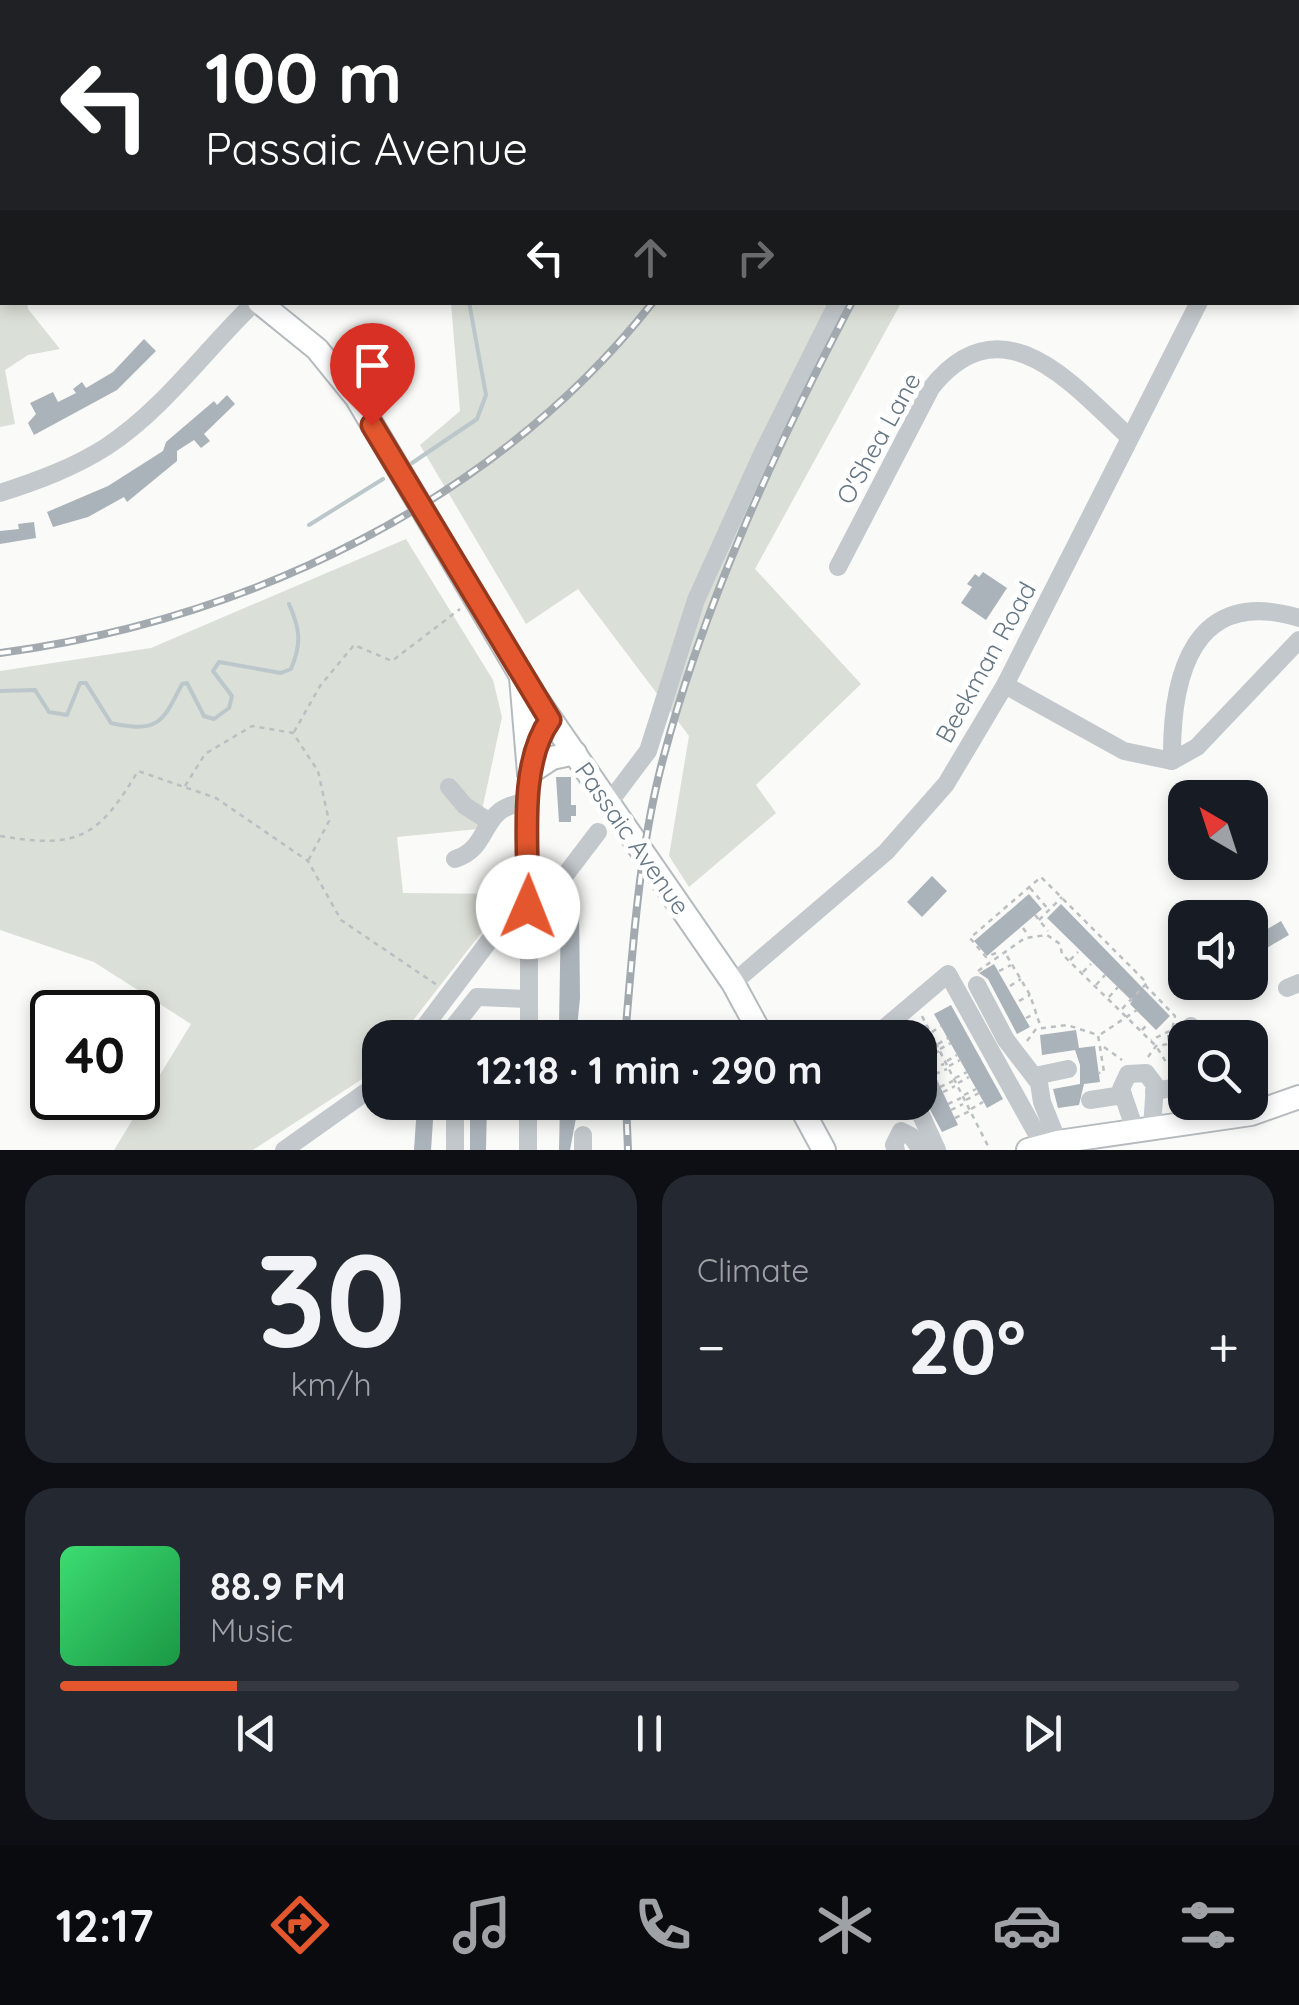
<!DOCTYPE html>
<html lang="en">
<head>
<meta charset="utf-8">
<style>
  :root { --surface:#171b24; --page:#242831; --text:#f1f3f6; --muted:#9ea1a6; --line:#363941; --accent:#e4572e }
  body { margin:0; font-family:Quicksand,sans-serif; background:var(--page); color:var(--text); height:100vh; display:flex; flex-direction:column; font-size:38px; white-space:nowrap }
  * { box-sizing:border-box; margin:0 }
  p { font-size:32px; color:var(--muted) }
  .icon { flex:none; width:55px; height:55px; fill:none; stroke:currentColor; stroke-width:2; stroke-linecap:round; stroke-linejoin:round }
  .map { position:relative; height:1150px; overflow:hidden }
  .panel { display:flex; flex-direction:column; gap:25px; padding:25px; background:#0d0f14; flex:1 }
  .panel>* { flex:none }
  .banner { position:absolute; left:0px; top:0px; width:1300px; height:305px; box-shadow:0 5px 15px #0003; background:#202124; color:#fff; overflow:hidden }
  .needle { width:65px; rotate:321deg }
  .controls { position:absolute; left:1168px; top:780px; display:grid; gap:20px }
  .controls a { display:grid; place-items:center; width:100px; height:100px; border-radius:20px; background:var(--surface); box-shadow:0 5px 15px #0003; font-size:50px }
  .speed { position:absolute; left:30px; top:990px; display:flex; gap:20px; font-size:50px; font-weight:700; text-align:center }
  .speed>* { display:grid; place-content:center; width:130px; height:130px; border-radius:50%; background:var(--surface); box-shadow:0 5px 15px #0003; line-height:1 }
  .speed .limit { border:5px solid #111; border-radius:15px; background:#fff; color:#111 }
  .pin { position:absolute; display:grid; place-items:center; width:85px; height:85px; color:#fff; margin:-102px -42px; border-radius:50% 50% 50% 0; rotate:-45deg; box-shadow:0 0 10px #0007 }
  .pin .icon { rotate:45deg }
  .me { position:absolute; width:110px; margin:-55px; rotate:1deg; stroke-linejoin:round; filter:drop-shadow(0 0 8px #0008) }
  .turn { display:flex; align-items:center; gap:35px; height:210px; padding:0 40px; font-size:45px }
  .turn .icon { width:130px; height:130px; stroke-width:2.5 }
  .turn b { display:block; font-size:70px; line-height:85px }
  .lanes { display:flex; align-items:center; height:95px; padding:0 40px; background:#0003; justify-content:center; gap:50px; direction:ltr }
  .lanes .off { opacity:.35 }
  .big { font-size:75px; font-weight:700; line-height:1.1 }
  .panel .card { flex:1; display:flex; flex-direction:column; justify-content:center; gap:15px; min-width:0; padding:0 35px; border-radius:30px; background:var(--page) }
  .panel .dial { align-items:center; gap:0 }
  .dial b { font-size:130px; line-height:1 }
  .song { display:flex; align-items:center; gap:30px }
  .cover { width:120px; height:120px; border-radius:15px; background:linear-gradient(135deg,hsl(140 70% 55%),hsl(140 70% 35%)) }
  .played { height:10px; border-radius:5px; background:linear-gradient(90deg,var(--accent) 15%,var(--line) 15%) }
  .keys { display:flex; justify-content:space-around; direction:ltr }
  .heat { display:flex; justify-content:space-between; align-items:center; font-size:55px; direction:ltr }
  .panel .tiles { flex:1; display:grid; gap:25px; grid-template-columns:1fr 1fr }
  .card:last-child { grid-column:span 2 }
  .trip { position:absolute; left:362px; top:1020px; width:575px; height:100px; border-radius:30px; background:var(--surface); box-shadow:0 5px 15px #0003; font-weight:700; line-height:100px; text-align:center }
  .menu { display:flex; height:160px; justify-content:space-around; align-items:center; background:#090b0e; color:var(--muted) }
  .menu .icon { width:70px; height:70px }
  .menu .selected { color:var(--accent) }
  .menu b { font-size:45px; color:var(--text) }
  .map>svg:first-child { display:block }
  .green { fill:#dadfd7 }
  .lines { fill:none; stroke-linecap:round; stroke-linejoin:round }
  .stream { stroke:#bbc7cb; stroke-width:4 }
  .building { fill:#aab3b9 }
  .major-casing { stroke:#b5babe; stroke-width:26 }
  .path { stroke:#bbbfc2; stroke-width:2.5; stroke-dasharray:5 5; stroke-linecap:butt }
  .minor { stroke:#c3c8cc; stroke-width:18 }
  .major { stroke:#fff; stroke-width:22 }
  .rail-casing { stroke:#a2aab0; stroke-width:8 }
  .rail { stroke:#fff; stroke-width:4; stroke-dasharray:11; stroke-linecap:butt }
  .route-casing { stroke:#94391e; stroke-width:25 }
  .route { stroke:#e4572e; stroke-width:18 }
  .labels { text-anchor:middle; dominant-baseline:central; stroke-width:10; stroke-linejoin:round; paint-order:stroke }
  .street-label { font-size:25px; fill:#657683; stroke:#fff }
</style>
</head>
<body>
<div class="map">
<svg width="1299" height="1150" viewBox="0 0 1299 1150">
  <rect width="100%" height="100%" fill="#fafaf8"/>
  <!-- green -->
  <g class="green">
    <path d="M692 0H1174L1176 2H691Z"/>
    <path d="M0 257 2 302 27 303 28 309 60 349 28 355 5 370 15 424 0 427Z"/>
    <path d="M451 303H901L755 569 861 684 756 785 776 813 689 887 669 856 689 736 578 589 526 624 420 445 460 411Z"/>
    <path d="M406 539 493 680 502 717 478 829 397 837 403 893 504 894 503 905 400 1037 380 1038V1064L373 1072 253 1150H114L191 1024 94 962 0 930V671L151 648Z"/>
  </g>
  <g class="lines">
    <!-- stream -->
    <g class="stream">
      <path d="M699 2 700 0"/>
      <path d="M412 463 477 419 486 395 469 302"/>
      <path d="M309 525 383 479"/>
      <path d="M0 691 35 690 49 712 67 715 80 683H86L111 723C159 734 163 721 182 684L187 683 204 716 214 719 229 708 232 696 213 671 219 662 281 673 291 669C302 643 300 629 289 604"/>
    </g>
  </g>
  <!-- building -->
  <g class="building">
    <path d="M144 339 156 351 117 390 34 435 28 423 36 414 30 403 53 392 58 402 76 393 73 389 82 382 86 388 113 372Z"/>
    <path d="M227 395 235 404 204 434 210 441 201 448 194 440 177 451V461L127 502 124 497 88 517 53 527 47 512 108 486 163 451 166 442 214 401 217 405Z"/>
    <path d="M34 522 36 538 0 544V531L19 529 18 524Z"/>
    <path d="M983 572 1007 588 986 620 961 603 972 587 967 584 975 574 979 577Z"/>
    <path d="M556 777H571V805H576V816H571V822H559Z"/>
    <path d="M932 876 947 891 922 917 907 902Z"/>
    <path d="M570 889H574L575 909H579L580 998 577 1028H559L561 908Z"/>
    <path d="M1029 894 1042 909 987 956 974 941Z"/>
    <path d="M1061 904 1170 1016 1156 1030 1130 1004 1132 1001 1047 918Z"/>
    <path d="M1281 921 1289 935 1265 949 1257 935Z"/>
    <path d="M994 964 1030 1027 1017 1034 988 979 979 973Z"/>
    <path d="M951 1005 1003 1099 987 1108 934 1014Z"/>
    <path d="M1076 1030 1079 1048 1095 1046 1100 1082 1084 1084 1079 1105 1058 1108 1053 1089 1080 1084V1065L1075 1050 1042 1055 1040 1035Z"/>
    <path d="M1180 1033 1185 1047V1069L1172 1071 1167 1035Z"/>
    <path d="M920 1043 958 1125 942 1132 920 1091Z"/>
    <path d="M470 1102H487L486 1150H470Z"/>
    <path d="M560 1102H579L570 1150H559Z"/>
    <path d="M417 1106H434L431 1150H414Z"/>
  </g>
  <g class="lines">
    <defs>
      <g id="major">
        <path d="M0 120 2 121"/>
        <path d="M259 302 317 349 356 397 521 676 733 983 763 1038"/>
        <path d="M521 677 529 773"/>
        <path d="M529 773 552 758 575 753"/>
        <path d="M798 1102 824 1150"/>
        <path d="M1028 1150 1058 1142 1251 1114 1299 1097"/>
      </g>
    </defs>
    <!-- major casing -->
    <use href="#major" class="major-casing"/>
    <!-- path -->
    <g class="path">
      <path d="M294 732 320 686 354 645 392 661 460 609"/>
      <path d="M185 786 205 754 252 726 293 733 318 771 329 821 308 861"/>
      <path d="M0 836C78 849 98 838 138 771L216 798 308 861 341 920 437 985"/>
      <path d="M1030 888 1048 909"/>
      <path d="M1035 915 1048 931"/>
      <path d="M1039 920 1062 897"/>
      <path d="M1023 928 1028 935"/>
      <path d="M996 953 986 957 970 938 1041 877 1147 983 1120 1011"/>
      <path d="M1007 956 1030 995 1041 1028"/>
      <path d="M1070 960 1078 952"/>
      <path d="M978 971 1025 938 1047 935 1060 944 1062 954 1156 1046 1166 1062 1171 1061"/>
      <path d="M999 971 1011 965"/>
      <path d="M1083 972 1091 964"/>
      <path d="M1096 985 1105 975"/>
      <path d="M1145 985 1175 1016 1172 1030 1151 1040"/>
      <path d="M1010 986 1021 979"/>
      <path d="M1109 997 1118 987"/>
      <path d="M1019 1001 1030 995"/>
      <path d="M922 1016 989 1148"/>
      <path d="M1026 1018 1036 1013"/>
      <path d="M1142 1030 1149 1023"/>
      <path d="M914 1031 927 1026"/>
      <path d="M932 1032 941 1026"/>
      <path d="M1101 1034 1137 1010"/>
      <path d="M920 1039 931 1034"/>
      <path d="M1027 1041 1036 1029 1067 1025 1098 1035 1104 1072 1099 1073"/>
      <path d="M938 1044 948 1038"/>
      <path d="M1104 1047 1122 1060"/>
      <path d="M940 1049 951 1043"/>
      <path d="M924 1052 936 1046"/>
      <path d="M927 1057 939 1051"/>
      <path d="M1148 1057 1156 1046 1168 1044"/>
      <path d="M947 1061 957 1055"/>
      <path d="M949 1066 960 1060"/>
      <path d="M932 1069 944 1064"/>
      <path d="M935 1074 947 1069"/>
      <path d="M955 1078 967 1072"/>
      <path d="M958 1083 969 1077"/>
      <path d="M940 1087 953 1081"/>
      <path d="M943 1092 955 1086"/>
      <path d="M964 1095 976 1089"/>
      <path d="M966 1100 979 1093"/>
      <path d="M948 1104 961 1098"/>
      <path d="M971 1109 983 1102"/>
      <path d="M951 1110 963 1104"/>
      <path d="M955 1118 970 1111"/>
    </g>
    <!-- minor -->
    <g class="minor">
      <path d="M580 2 581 0"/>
      <path d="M0 11 2 8"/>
      <path d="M1298 117 1299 114"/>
      <path d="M1298 250 1299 251"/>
      <path d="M0 493C37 481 73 468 106 447 164 409 205 350 255 302"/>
      <path d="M838 567 931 388C1002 299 1072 384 1129 437"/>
      <path d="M1005 685 1124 751 1172 761 1197 747 1299 640"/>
      <path d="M1172 761C1171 677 1192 585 1299 618"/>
      <path d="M449 787 465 806 487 820"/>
      <path d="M608 804 648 751 696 600 763 452 838 302"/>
      <path d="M455 859C495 846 476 805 530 802"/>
      <path d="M733 983 886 852 946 784 1005 685 1199 302"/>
      <path d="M977 985 1006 1040 1039 1083 1042 1102 1058 1142"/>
      <path d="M1287 988 1299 983"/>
      <path d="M454 1026 477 997 529 999"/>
      <path d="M1191 1026 1193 1038"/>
      <path d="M416 1038 495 933 550 895 598 832"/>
      <path d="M529 1038V773L537 741 551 719"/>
      <path d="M885 1038 882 1030 948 974 1043 1145"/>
      <path d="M1035 1076 1068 1069"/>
      <path d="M1154 1091 1185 1086"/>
      <path d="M1090 1100 1123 1095"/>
      <path d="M455 1102V1150"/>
      <path d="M915 1102 937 1150"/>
      <path d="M1135 1130 1121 1089 1128 1074 1146 1073 1155 1085 1152 1127"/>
      <path d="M284 1150 380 1082"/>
      <path d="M528 1150V1102"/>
      <path d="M583 1150V1135"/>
      <path d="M896 1150 894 1145 901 1131 911 1136 921 1150"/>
    </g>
    <!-- major -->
    <use href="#major" class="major"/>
    <defs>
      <g id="rail">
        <path d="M872 2 873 0"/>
        <path d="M1001 2 1002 0"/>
        <path d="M0 653C247 620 496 502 653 302"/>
        <path d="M625 1038C633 945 639 849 663 759 704 603 777 445 852 302"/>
        <path d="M626 1102 628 1150"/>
      </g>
    </defs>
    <!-- rail casing -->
    <use href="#rail" class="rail-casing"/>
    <!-- rail -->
    <use href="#rail" class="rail"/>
  </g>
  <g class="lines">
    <defs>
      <path id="route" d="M372 425 550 720C517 766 529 851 528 907"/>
    </defs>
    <!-- route casing -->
    <use href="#route" class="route-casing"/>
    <!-- route -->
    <use href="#route" class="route"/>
  </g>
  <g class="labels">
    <!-- street labels -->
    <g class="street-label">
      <text transform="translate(878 438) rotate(-61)">O'Shea Lane</text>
      <text transform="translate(985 662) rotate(-61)">Beekman Road</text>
      <text transform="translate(633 838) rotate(55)">Passaic Avenue</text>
    </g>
  </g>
</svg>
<div class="controls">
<a><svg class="needle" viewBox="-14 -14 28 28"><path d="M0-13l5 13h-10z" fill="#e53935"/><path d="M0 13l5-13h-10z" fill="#9ea1a6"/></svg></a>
<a><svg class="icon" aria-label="sound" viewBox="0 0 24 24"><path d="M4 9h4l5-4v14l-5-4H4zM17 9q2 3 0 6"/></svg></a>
<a><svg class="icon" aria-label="search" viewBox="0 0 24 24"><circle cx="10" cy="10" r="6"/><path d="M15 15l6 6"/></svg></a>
</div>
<div class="speed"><div class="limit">40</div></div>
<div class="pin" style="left:372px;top:425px;background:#d93025"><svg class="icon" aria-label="arrive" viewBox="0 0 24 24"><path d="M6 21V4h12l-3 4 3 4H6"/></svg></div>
<svg class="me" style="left:528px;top:907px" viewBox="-20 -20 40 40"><circle r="19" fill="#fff"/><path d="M0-13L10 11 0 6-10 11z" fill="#e4572e"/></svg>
<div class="trip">12:18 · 1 min · 290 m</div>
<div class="banner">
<div class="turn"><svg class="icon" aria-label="left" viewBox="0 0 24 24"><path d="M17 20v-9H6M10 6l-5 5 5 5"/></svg><div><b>100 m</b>Passaic Avenue</div></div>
<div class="lanes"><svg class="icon" aria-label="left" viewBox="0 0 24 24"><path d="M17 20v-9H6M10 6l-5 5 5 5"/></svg><svg class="icon off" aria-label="ahead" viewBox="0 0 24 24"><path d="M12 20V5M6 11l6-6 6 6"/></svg><svg class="icon off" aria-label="right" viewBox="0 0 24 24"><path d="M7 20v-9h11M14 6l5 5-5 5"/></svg></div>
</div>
</div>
<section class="panel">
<div class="tiles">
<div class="card dial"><b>30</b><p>km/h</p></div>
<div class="card"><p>Climate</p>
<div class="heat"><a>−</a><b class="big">20°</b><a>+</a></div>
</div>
<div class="card">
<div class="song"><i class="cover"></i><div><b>88.9 FM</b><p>Music</p></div></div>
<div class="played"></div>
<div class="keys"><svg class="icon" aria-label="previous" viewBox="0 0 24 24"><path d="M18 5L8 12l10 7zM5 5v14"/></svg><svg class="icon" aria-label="pause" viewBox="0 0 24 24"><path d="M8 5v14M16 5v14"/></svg><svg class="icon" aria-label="next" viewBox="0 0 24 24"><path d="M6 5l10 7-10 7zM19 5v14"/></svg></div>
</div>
</div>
</section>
<nav class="menu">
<b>12:17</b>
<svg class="icon selected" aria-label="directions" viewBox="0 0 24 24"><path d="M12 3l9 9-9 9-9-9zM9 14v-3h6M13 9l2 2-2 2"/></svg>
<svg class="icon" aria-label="music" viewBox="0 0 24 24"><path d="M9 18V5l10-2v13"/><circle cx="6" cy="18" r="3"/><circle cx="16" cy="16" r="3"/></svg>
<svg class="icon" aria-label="phone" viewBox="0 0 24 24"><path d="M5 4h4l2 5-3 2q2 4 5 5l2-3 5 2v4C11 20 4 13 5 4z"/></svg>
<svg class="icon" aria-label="climate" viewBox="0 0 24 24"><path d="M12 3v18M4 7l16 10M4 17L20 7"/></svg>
<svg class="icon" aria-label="car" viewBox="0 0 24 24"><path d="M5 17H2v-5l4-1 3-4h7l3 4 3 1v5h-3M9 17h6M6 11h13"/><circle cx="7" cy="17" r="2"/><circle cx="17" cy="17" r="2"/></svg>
<svg class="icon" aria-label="filters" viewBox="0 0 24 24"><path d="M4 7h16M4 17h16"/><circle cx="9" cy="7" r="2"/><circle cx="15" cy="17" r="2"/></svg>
</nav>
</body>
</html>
